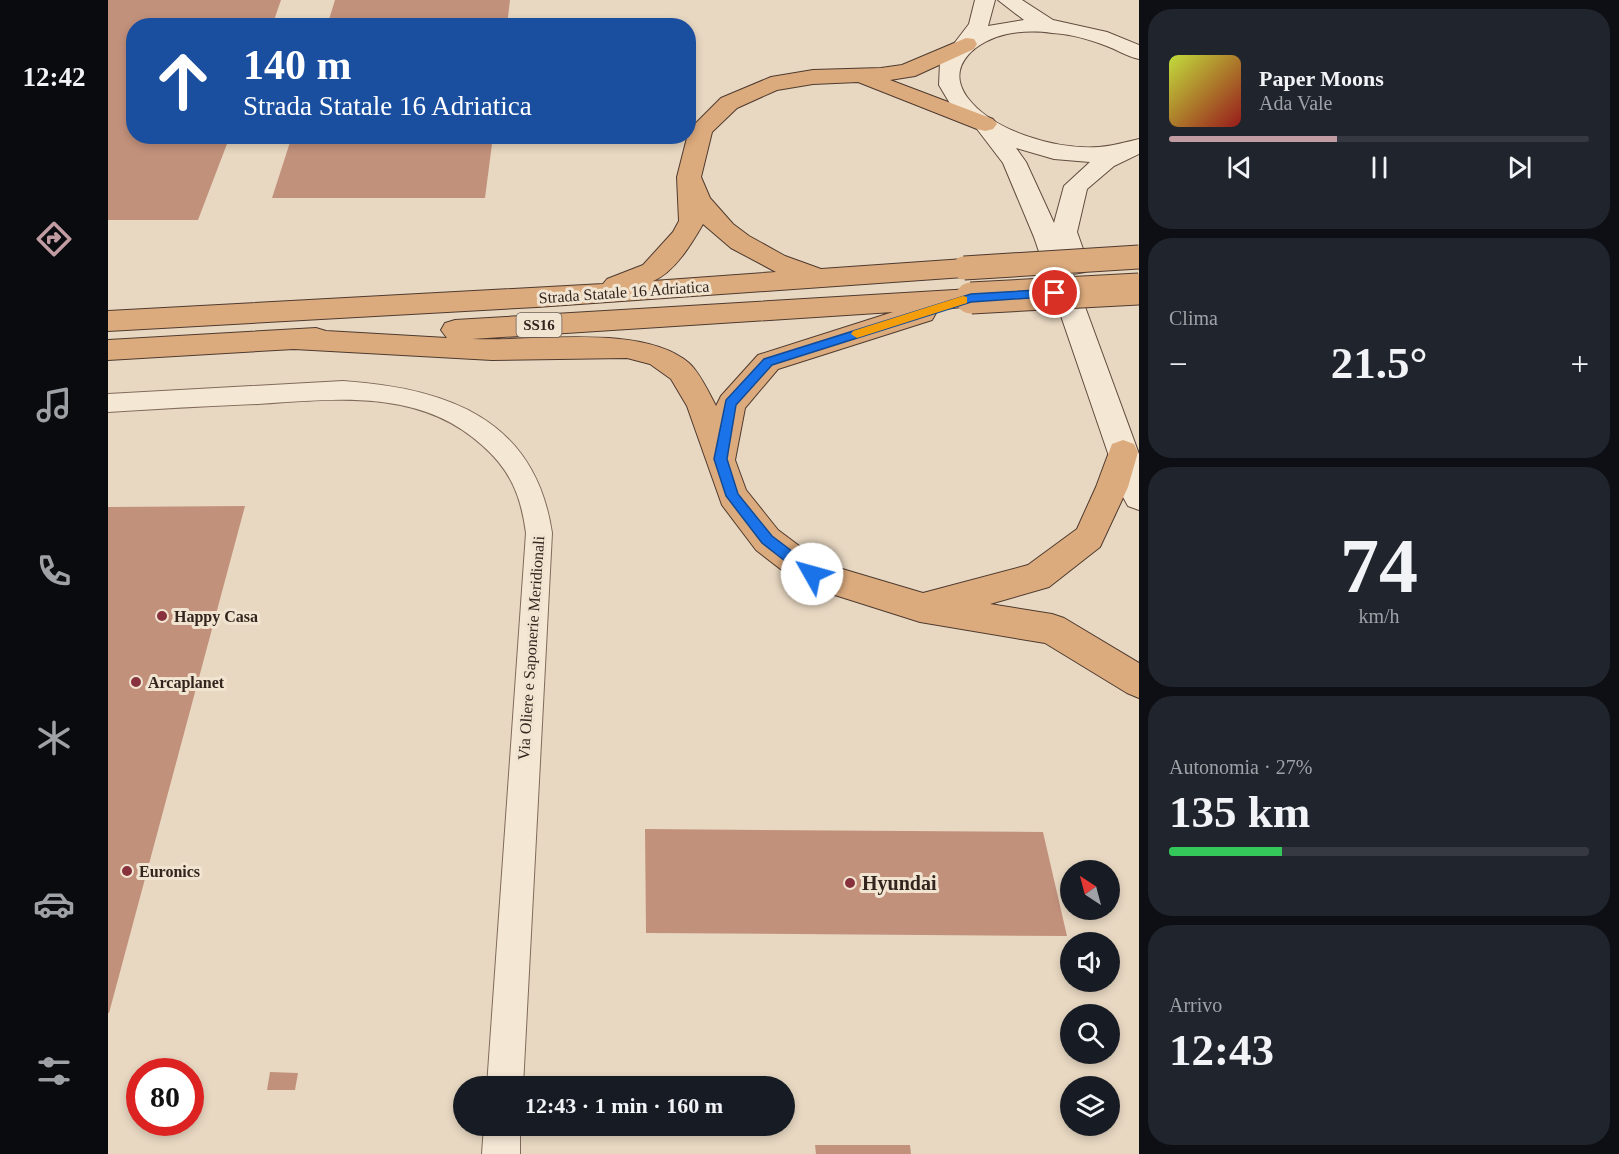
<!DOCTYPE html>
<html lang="it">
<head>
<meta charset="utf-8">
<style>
  :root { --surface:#171b24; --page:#20242c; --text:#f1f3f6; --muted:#9ea1a6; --line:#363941; --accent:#c29ca3 }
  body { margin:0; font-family:Georgia,serif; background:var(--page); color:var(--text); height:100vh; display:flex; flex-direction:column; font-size:22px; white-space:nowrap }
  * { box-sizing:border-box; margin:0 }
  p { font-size:20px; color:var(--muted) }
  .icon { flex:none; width:33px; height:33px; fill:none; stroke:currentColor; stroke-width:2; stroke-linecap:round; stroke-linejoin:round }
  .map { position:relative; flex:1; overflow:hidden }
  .panel { display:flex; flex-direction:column; gap:9px; padding:9px; background:#0d0f14; width:480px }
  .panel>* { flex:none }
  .banner { position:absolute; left:18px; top:18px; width:570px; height:126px; border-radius:24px; box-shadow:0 3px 9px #0003; background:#1a4fa0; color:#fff; overflow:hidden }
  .needle { width:39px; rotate:324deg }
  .controls { position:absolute; left:952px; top:860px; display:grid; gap:12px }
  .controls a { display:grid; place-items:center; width:60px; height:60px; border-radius:50%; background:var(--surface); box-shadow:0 3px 9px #0003; font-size:30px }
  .speed { position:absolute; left:18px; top:1058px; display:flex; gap:12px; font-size:30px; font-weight:700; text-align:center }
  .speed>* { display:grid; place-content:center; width:78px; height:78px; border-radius:50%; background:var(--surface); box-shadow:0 3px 9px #0003; line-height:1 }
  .speed .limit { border:9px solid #d22; background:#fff; color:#111 }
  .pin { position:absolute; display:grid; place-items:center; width:51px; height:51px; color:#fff; margin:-26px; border:3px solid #fff; border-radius:50%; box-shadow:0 2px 6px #0007 }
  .me { position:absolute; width:66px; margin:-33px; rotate:308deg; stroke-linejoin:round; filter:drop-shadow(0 0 4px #0008) }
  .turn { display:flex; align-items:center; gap:21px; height:126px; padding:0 18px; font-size:27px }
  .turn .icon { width:78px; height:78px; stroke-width:2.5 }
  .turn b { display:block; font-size:42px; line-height:51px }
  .big { font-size:45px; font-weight:600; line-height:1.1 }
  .panel .widget { flex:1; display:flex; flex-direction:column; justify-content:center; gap:9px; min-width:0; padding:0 21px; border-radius:24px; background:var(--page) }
  .panel .dial { align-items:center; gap:0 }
  .dial b { font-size:78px; line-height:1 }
  .song { display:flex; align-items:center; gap:18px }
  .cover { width:72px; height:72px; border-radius:9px; background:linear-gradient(135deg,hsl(70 70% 55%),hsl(0 70% 35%)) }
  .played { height:6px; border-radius:3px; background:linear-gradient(90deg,var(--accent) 40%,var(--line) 40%) }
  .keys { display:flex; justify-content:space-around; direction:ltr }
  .heat { display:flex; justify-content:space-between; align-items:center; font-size:33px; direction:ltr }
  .charge { height:9px; border-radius:4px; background:linear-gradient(90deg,#34c759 27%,var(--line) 0) }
  .trip { position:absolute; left:345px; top:1076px; width:342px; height:60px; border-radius:30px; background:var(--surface); box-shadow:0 3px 9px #0003; font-weight:600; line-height:60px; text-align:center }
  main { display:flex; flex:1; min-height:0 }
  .dock { display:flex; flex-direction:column; width:108px; justify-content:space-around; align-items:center; background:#090b0e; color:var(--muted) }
  .dock .icon { width:42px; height:42px }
  .dock .on { color:var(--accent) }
  .dock b { font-size:27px; color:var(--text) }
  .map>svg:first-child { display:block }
  .building { fill:#c2917c }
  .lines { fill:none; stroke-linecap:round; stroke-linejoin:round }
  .minor-casing { stroke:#806a5b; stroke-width:2 }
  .secondary-casing { stroke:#624c3f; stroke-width:2 }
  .trunk-casing { stroke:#4e3a2f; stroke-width:2 }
  .minor { fill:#f4e7d4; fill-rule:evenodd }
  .secondary { fill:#f4e7d4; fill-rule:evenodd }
  .trunk { fill:#dcab7d; fill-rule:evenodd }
  .trunk-bridge-far1-casing { stroke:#4e3a2f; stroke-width:25; stroke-linecap:butt }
  .trunk-bridge-casing { stroke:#4e3a2f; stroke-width:33; stroke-linecap:butt }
  .trunk-bridge-far1 { stroke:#dcab7d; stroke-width:23 }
  .trunk-bridge { stroke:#dcab7d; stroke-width:31 }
  .route { fill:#1a73e8; stroke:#114b97; stroke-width:1.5 }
  .slow { fill:#f59e0b }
  .poi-dot { fill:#88323d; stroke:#f1e4d1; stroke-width:2 }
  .labels { text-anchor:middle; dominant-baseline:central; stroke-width:6; stroke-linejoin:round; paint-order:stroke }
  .shield { fill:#f1e4d1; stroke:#6b5e54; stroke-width:1.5 }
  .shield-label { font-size:15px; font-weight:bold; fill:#32251e }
  .street-label { font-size:16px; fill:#32251e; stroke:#f1e4d1 }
  .poi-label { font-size:16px; font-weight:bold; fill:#32251e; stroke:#f1e4d1; text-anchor:start }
  .near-poi-label { font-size:20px; font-weight:bold; fill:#32251e; stroke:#f1e4d1; text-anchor:start }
</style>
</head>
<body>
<main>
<nav class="dock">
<b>12:42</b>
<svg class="icon on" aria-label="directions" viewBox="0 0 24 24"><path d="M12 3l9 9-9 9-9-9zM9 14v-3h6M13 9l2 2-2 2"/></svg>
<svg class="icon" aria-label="music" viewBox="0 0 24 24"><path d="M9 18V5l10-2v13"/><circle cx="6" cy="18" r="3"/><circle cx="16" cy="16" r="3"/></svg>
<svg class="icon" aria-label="phone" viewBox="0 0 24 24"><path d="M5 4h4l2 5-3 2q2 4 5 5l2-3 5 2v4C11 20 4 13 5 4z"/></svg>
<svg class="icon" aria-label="climate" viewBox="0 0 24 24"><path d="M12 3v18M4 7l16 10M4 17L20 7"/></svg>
<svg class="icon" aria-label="car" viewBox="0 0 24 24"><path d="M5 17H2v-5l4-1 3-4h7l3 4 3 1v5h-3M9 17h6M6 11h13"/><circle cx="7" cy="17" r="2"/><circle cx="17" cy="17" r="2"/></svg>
<svg class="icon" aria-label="filters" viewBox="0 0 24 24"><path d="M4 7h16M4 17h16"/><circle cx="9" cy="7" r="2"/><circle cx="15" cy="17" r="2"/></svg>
</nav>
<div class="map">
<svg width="1031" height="1154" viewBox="0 0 1031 1154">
  <rect width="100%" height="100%" fill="#e8d8c2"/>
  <!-- building -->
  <g class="building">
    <path d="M0 0H173L164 26H26V136H122L90 220H0Z"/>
    <path d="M227 0H402L399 26H219Z"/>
    <path d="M184 136H385L377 198H164Z"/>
    <path d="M137 506 1 1013H0V507Z"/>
    <path d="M537 829 935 832 959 936 538 933Z"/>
    <path d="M162 1072 190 1073 187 1090H159Z"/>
    <path d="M707 1145H802L803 1154H708Z"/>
  </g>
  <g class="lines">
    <defs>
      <g id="minor">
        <path d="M235 381C338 388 427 418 444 533L415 1086H379L418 533C413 496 403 471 375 446 312 388 229 399 150 404 100 406 50 409 0 412V394Z"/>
        <path d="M376 1125H412V1154H374Z"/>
      </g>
      <path id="secondary" d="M867 0H887L880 26 916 20 890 0H914L945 20 999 32 1031 45V59C1022 57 1014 53 1006 49 987 41 965 34 944 33 930 31 914 31 899 34 870 40 836 65 859 97 885 132 949 150 991 147 1005 146 1018 142 1031 139V154L1006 166 979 189 969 232 981 266 977 272 965 274 1031 454V510L1020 506 1015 497 926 237 895 163 869 129 844 107 831 85 832 62 861 24ZM908 148 946 159 982 162 956 186 946 223 918 162Z"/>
      <g id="trunk">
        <path d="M858 38 866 39 869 44 866 49 807 76 782 80 885 119 889 124 885 129 877 131 869 129 750 82 705 84 669 90 629 108 604 132 593 177 602 198 625 224 641 236 677 256 713 269 856 259 865 262 869 268 865 274 856 277 429 307 0 331V311L495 284 499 279 535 265 565 232 571 221 569 177 581 130 613 98 663 77 705 70 773 68 794 65ZM595 224 623 248 668 272 545 281C567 272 584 243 595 224Z"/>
        <path d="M863 289 873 291 876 298 873 305 826 310 828 313 824 320 670 369 637 408 627 460 638 490 670 530 714 563 815 593 920 565 969 529 988 487 1004 444 1015 440 1026 444 1030 452 1020 487 992 547 941 587 882 604 944 614 956 618 1031 663V698L1019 693 937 643 812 622 692 584 648 550 614 505 579 406 563 379 542 364 519 358 384 360 186 349 0 360V340L208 328 218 331 339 338 333 330 337 323 347 320ZM785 312 650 355 613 396 608 406C601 393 592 373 581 363 534 323 425 342 364 339Z"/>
      </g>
    </defs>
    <!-- minor casing -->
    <use href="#minor" class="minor-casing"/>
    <!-- secondary casing -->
    <use href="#secondary" class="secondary-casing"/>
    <!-- trunk casing -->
    <use href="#trunk" class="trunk-casing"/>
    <!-- minor -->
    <use href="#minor" class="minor"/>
    <!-- secondary -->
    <use href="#secondary" class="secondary"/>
    <!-- trunk -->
    <use href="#trunk" class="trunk"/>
    <defs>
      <path id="trunk-bridge-far1" d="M856 268 1031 257"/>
      <path id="trunk-bridge" d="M863 298 1031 289"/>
    </defs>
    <!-- trunk-bridge-far1 casing -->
    <use href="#trunk-bridge-far1" class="trunk-bridge-far1-casing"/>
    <!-- trunk-bridge casing -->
    <use href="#trunk-bridge" class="trunk-bridge-casing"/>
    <!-- trunk-bridge-far1 -->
    <use href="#trunk-bridge-far1" class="trunk-bridge-far1"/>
    <!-- trunk-bridge -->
    <use href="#trunk-bridge" class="trunk-bridge"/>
  </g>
  <!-- route -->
  <path class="route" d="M947 289 951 291V296L863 302 664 365 628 405 619 459 630 494 664 536 709 570 711 574 709 578H699L654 543 618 496 606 459 618 400 656 359 863 294Z"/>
  <!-- slow -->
  <path class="slow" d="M855 296 859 297V303L749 338 743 334 745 331Z"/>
  <!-- markers -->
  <g class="poi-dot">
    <circle cx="54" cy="616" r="6"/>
    <circle cx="28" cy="682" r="6"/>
    <circle cx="19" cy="871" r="6"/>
    <circle cx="742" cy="883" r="6"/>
  </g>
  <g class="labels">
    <!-- shield labels -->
    <rect class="shield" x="408.5" y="313" width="45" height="24" rx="4.5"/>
    <g class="shield-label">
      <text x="431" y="325">SS16</text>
    </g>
    <!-- street labels -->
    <g class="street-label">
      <text transform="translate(516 292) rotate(-4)">Strada Statale 16 Adriatica</text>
      <text transform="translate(423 648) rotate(-86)">Via Oliere e Saponerie Meridionali</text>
    </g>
    <!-- poi labels -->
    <g class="poi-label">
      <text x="66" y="616">Happy Casa</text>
      <text x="40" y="682">Arcaplanet</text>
      <text x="31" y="871">Euronics</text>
    </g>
    <!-- near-poi labels -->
    <g class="near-poi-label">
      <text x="754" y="883">Hyundai</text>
    </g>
  </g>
</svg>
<div class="controls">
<a><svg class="needle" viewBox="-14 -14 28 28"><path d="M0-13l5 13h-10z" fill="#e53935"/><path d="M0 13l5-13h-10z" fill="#9ea1a6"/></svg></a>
<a><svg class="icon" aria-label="sound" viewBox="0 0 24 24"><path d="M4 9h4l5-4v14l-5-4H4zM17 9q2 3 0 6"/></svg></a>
<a><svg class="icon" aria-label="search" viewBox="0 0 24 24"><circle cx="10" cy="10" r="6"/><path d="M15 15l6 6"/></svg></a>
<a><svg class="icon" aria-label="layers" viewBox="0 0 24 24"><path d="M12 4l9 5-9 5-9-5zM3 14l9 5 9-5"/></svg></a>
</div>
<div class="speed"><div class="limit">80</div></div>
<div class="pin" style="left:947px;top:293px;background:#d93025"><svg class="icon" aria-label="arrive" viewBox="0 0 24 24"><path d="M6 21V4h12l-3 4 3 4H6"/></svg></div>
<svg class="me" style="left:704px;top:574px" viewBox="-20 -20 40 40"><circle r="19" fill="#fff"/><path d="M0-13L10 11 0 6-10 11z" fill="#1a73e8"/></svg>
<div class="trip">12:43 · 1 min · 160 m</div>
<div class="banner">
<div class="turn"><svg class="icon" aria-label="ahead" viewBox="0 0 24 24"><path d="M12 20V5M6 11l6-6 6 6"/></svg><div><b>140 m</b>Strada Statale 16 Adriatica</div></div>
</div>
</div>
<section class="panel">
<div class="widget">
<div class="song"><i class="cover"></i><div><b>Paper Moons</b><p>Ada Vale</p></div></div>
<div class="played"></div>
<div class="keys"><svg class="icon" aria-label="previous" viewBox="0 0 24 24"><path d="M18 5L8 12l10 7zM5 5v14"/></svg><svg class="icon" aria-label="pause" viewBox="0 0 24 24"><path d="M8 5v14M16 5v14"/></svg><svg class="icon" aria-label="next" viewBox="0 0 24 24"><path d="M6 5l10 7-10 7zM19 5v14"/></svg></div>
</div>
<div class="widget"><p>Clima</p>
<div class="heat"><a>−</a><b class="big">21.5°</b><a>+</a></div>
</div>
<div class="widget dial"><b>74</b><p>km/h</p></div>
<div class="widget"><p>Autonomia · 27%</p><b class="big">135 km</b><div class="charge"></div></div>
<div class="widget"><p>Arrivo</p><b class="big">12:43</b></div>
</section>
</main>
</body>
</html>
